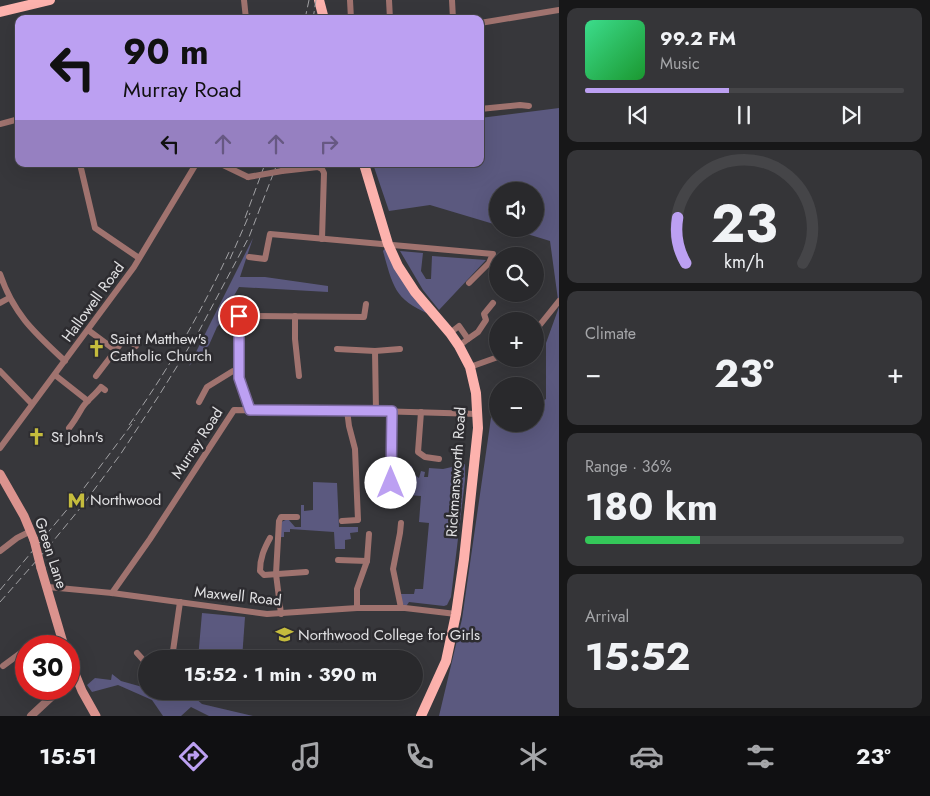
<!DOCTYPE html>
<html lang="en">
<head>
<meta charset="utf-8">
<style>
  :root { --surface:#29292c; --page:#353538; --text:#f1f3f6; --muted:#a5a6a9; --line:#454548; --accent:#bca0f2 }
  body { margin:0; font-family:Jost,sans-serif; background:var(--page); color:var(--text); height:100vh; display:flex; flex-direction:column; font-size:19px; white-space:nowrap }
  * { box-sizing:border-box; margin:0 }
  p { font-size:16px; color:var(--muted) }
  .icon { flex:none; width:28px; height:28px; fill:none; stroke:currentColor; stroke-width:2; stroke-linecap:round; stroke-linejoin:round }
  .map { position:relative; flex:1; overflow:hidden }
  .side { display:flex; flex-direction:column; gap:8px; padding:8px; background:#171718; width:371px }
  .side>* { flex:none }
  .guide { position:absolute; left:15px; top:15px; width:469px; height:152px; border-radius:10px; box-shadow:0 5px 20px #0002,0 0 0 1px var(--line); background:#bca0f2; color:#111; overflow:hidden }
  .tools { position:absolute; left:489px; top:182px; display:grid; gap:10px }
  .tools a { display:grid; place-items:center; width:55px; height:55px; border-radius:50%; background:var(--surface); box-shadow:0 5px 20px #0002,0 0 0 1px var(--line); font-size:25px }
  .speed { position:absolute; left:15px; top:635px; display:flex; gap:10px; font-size:25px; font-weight:700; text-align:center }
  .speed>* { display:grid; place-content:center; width:65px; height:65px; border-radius:50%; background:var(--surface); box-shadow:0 5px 20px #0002,0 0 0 1px var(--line); line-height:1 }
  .speed .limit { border:8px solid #d22; background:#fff; color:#111 }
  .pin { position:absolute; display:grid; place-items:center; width:42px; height:42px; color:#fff; margin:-21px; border:2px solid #fff; border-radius:50%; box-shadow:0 1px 5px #0007 }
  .me { position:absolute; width:55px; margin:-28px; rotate:0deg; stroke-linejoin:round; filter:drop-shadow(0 0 4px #0008) }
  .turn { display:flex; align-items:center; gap:18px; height:105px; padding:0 25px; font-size:22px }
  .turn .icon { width:65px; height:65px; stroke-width:2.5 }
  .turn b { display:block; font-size:35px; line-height:42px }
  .lanes { display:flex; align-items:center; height:48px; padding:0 25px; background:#0003; justify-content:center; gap:25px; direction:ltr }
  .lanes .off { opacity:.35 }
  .big { font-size:38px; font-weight:700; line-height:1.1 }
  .side .card { flex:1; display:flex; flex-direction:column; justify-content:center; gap:8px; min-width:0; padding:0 18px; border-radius:10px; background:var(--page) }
  .side .dial { align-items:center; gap:0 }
  .dial svg { height:130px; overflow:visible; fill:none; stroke:var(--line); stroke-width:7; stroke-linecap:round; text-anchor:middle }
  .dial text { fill:var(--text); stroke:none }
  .song { display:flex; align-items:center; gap:15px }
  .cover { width:60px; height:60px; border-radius:8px; background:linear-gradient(135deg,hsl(150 70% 55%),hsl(130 70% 35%)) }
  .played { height:5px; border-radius:2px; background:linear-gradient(90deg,var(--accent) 45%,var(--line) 45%) }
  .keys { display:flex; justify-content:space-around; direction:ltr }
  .heat { display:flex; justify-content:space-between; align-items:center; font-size:28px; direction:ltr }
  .charge { height:8px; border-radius:4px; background:linear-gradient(90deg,#34c759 36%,var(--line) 0) }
  .trip { position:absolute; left:138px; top:650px; width:285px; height:50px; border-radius:25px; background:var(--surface); box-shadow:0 5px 20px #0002,0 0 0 1px var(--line); font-weight:700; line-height:50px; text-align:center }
  .menu { display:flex; height:80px; justify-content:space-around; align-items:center; background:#101012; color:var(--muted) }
  .menu .icon { width:35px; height:35px }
  .menu .selected { color:var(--accent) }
  .menu b { font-size:22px; color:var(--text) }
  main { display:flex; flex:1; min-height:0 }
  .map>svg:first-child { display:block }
  .green { fill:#5b597f }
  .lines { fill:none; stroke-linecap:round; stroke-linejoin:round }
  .minor { stroke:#a0736f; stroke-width:6 }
  .tertiary { stroke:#a0736f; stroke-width:8 }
  .secondary { stroke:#db938e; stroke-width:9 }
  .primary { stroke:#fdb2ad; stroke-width:10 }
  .rail { stroke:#a2a2a5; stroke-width:1; stroke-dasharray:8 4; stroke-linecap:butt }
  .minor-bridge { stroke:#a0736f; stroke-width:6 }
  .secondary-bridge { stroke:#db938e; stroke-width:9 }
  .route-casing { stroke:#7a689d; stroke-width:12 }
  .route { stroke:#bca0f2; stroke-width:9 }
  .labels { text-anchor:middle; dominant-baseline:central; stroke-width:5; stroke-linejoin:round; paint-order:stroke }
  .street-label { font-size:15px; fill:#e2e2e4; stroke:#2d2c30 }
  .poi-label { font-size:15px; fill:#e2e2e4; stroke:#2d2c30; text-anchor:start }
</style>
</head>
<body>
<main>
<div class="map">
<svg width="559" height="716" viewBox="0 0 559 716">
  <rect width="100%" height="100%" fill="#37373b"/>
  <!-- green -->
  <g class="green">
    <path d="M559 108V716H439L462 619 493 404 497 405 498 424H535V405L546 399V343L559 307 550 241 511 229H535V191H498L497 225 430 205 389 211 373 164H480V118Z"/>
    <path d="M253 238 240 277H265L328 286V292L239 287 225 311V319L217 327 209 345 189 366Z"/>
    <path d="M388 244 436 317C396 301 394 291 383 251Z"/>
    <path d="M400 251 423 253 421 271 426 279H431L432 256 486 260 439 310 423 290Z"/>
    <path d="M398 463 412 466 413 474 419 478 421 471 425 472 424 477H428L429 468 443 469 465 464V480L451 597 447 605 444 606 409 602 405 608 398 594H414L415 589H423L429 523 419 522 421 496 395 494Z"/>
    <path d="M313 482 337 483 339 527H358V532L350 533 351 539 345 540V549H335L334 532 290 529V532H284V537H281V522L288 519 295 527H301V505H304V511L313 510Z"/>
    <path d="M202 613 245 617 242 659H198Z"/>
    <path d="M112 674 121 681 146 688V691H158L178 697H194L202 704 253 716H209L191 707 181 716H163L152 700 118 685 92 692 87 685 95 678 111 680Z"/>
  </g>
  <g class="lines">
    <!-- minor -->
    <g class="minor">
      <path d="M244 0 246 19"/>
      <path d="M350 0 351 19"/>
      <path d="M389 0 390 19"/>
      <path d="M452 0 453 19"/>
      <path d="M480 23 559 10"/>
      <path d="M480 109 520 105 529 106"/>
      <path d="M0 124 19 119"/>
      <path d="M80 164 95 228 139 258"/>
      <path d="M221 164 248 177"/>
      <path d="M282 171 318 167 322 169 324 173 322 239"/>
      <path d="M249 257 265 259 270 234 493 254 489 263 469 283"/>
      <path d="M0 274C14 315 35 333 65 361"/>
      <path d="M0 303 9 298"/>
      <path d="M295 316V339L299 376"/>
      <path d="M88 330 115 350"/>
      <path d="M535 331 559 301"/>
      <path d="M450 333 459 326 468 339 459 346"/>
      <path d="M468 339 478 332 486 320 484 314 493 303"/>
      <path d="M337 349 375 351 400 349"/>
      <path d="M375 351 376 411"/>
      <path d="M470 367 498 357"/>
      <path d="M0 371 32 404"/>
      <path d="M55 375 88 401"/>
      <path d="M96 376 125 338 136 346"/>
      <path d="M199 402 207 387 233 371H239"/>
      <path d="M250 411 239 378V316L364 317 366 304"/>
      <path d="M421 412 418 452 425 457 439 459"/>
      <path d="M69 428C74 422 78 415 82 408 87 400 95 395 101 387L105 390"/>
      <path d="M0 448 134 267 196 164"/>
      <path d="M391 483 392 411"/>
      <path d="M342 521 358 520 355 449 349 426 347 410"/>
      <path d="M401 523 400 533 393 569 401 608"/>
      <path d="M270 538C264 549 260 558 260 571L264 575 306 572"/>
      <path d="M0 551 17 538 31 531"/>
      <path d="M338 560 367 561"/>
      <path d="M48 587 112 593 267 614 357 608H405L456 614"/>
      <path d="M112 593 150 539 234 410 376 411 478 414"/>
      <path d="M357 608V589L367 561 369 534"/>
      <path d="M281 614 276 574 279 521 281 517H297"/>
      <path d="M35 646 62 639"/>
      <path d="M137 653 146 663"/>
      <path d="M167 659 173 651 180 602"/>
      <path d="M3 666 26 649"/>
    </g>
    <!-- tertiary -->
    <g class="tertiary">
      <path d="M69 681 75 675"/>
      <path d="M31 716 60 689"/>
    </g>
    <!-- secondary -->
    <g class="secondary">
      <path d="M0 474 24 516 34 540"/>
      <path d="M41 568 64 646"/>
      <path d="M69 659 82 691 96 716"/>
    </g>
    <!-- primary -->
    <g class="primary">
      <path d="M319 0 324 19"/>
      <path d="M0 12 50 0"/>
      <path d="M364 164 388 244 398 266 415 292 450 333 459 346 470 367 476 393 478 428 464 559 456 614 446 661 421 716"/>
    </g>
    <!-- rail -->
    <g class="rail">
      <path d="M305 19 309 0"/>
      <path d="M313 19 316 0"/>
      <path d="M245 218 265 164"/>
      <path d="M230 259 250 213"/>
      <path d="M129 425C168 370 202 311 230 250"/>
      <path d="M0 590 75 500 135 420"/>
      <path d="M0 602 45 551 82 506 120 455 158 397 199 331 249 237 277 164"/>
    </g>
    <!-- minor-bridge -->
    <path class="minor-bridge" d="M248 177 282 171"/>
    <!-- secondary-bridge -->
    <path class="secondary-bridge" d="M34 540 41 568"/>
  </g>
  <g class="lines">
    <defs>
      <path id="route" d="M239 316V378L250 410 392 411 391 483"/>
    </defs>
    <!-- route casing -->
    <use href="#route" class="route-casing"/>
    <!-- route -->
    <use href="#route" class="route"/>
  </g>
  <!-- icons -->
  <defs>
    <symbol id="church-bare" viewBox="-9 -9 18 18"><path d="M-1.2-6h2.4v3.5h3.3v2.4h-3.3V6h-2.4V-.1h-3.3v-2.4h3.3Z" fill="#c5bc3d" stroke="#2d2c30" stroke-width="2.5" paint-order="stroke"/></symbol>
    <symbol id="metro-bare" viewBox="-9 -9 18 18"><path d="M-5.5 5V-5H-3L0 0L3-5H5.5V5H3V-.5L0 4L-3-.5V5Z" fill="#c5bc3d" stroke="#2d2c30" stroke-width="2.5" paint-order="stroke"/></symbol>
    <symbol id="school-bare" viewBox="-9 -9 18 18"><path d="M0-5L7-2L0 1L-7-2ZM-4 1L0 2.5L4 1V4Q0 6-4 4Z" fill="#c5bc3d" stroke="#2d2c30" stroke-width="2.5" paint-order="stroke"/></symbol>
  </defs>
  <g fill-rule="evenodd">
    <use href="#church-bare" x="84" y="336" width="25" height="25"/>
    <use href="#church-bare" x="24" y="424" width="25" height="25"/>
    <use href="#metro-bare" x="64" y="488" width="25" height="25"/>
    <use href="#school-bare" x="272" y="622" width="25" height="25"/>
  </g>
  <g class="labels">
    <!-- street labels -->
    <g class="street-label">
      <text transform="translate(93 302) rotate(-54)">Hallowell Road</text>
      <text transform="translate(197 443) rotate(-57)">Murray Road</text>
      <text transform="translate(456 472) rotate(-86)">Rickmansworth Road</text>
      <text transform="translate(51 553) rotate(72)">Green Lane</text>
      <text transform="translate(238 596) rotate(6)">Maxwell Road</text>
    </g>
    <!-- poi labels -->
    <g class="poi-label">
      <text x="110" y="339">Saint Matthew's<tspan x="110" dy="17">Catholic Church</tspan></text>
      <text x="51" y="437">St John's</text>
      <text x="90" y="500">Northwood</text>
      <text x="298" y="635">Northwood College for Girls</text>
    </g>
  </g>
</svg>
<div class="tools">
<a><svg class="icon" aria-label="sound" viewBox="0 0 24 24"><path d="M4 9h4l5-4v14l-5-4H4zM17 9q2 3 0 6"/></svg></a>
<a><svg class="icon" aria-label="search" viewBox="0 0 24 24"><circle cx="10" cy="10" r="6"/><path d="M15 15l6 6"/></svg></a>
<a>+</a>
<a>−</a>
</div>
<div class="speed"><div class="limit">30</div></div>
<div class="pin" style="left:239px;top:316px;background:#d93025"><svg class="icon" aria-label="arrive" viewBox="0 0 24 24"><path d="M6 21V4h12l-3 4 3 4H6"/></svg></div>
<svg class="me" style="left:391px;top:483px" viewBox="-20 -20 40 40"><circle r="19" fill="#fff"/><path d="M0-13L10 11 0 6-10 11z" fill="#bca0f2"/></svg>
<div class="trip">15:52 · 1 min · 390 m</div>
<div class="guide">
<div class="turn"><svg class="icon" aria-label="left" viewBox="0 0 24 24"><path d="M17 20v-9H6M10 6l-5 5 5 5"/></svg><div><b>90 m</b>Murray Road</div></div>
<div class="lanes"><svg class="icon" aria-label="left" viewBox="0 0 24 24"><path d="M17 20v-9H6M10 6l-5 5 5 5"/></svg><svg class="icon off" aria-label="ahead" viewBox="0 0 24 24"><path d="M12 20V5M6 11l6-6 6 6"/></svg><svg class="icon off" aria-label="ahead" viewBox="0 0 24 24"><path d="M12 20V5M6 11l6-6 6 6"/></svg><svg class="icon off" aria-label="right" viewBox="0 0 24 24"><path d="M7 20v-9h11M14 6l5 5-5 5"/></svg></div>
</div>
</div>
<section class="side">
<div class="card">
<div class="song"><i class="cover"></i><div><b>99.2 FM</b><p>Music</p></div></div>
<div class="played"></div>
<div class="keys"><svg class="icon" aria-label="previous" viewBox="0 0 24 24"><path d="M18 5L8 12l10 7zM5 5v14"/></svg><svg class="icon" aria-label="pause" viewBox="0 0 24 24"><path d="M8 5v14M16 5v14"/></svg><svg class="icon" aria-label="next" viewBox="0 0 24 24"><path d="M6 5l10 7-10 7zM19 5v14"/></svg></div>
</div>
<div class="card dial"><svg viewBox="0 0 100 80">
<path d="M14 69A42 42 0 1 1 86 69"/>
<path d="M14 69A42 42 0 0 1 9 41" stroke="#bca0f2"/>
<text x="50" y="56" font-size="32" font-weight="700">23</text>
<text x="50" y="72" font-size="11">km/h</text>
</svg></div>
<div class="card"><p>Climate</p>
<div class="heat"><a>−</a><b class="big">23°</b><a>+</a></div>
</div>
<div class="card"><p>Range · 36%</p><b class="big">180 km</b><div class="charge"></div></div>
<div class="card"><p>Arrival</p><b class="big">15:52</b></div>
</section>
</main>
<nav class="menu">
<b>15:51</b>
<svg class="icon selected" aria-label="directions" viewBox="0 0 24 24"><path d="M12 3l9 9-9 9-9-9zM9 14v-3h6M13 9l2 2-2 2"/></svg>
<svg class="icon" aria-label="music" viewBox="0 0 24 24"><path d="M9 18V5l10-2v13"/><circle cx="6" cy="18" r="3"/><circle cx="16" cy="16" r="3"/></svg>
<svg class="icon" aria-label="phone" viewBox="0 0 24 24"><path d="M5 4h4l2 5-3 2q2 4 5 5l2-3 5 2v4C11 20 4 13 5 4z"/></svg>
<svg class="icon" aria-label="climate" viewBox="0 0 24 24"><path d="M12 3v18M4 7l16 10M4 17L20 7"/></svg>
<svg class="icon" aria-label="car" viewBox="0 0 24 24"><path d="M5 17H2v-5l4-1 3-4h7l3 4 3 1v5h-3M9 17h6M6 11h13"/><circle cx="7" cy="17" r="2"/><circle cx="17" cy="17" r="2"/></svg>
<svg class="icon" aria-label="filters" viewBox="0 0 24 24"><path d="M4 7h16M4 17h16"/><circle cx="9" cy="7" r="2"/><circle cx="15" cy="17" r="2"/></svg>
<b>23°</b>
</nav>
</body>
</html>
